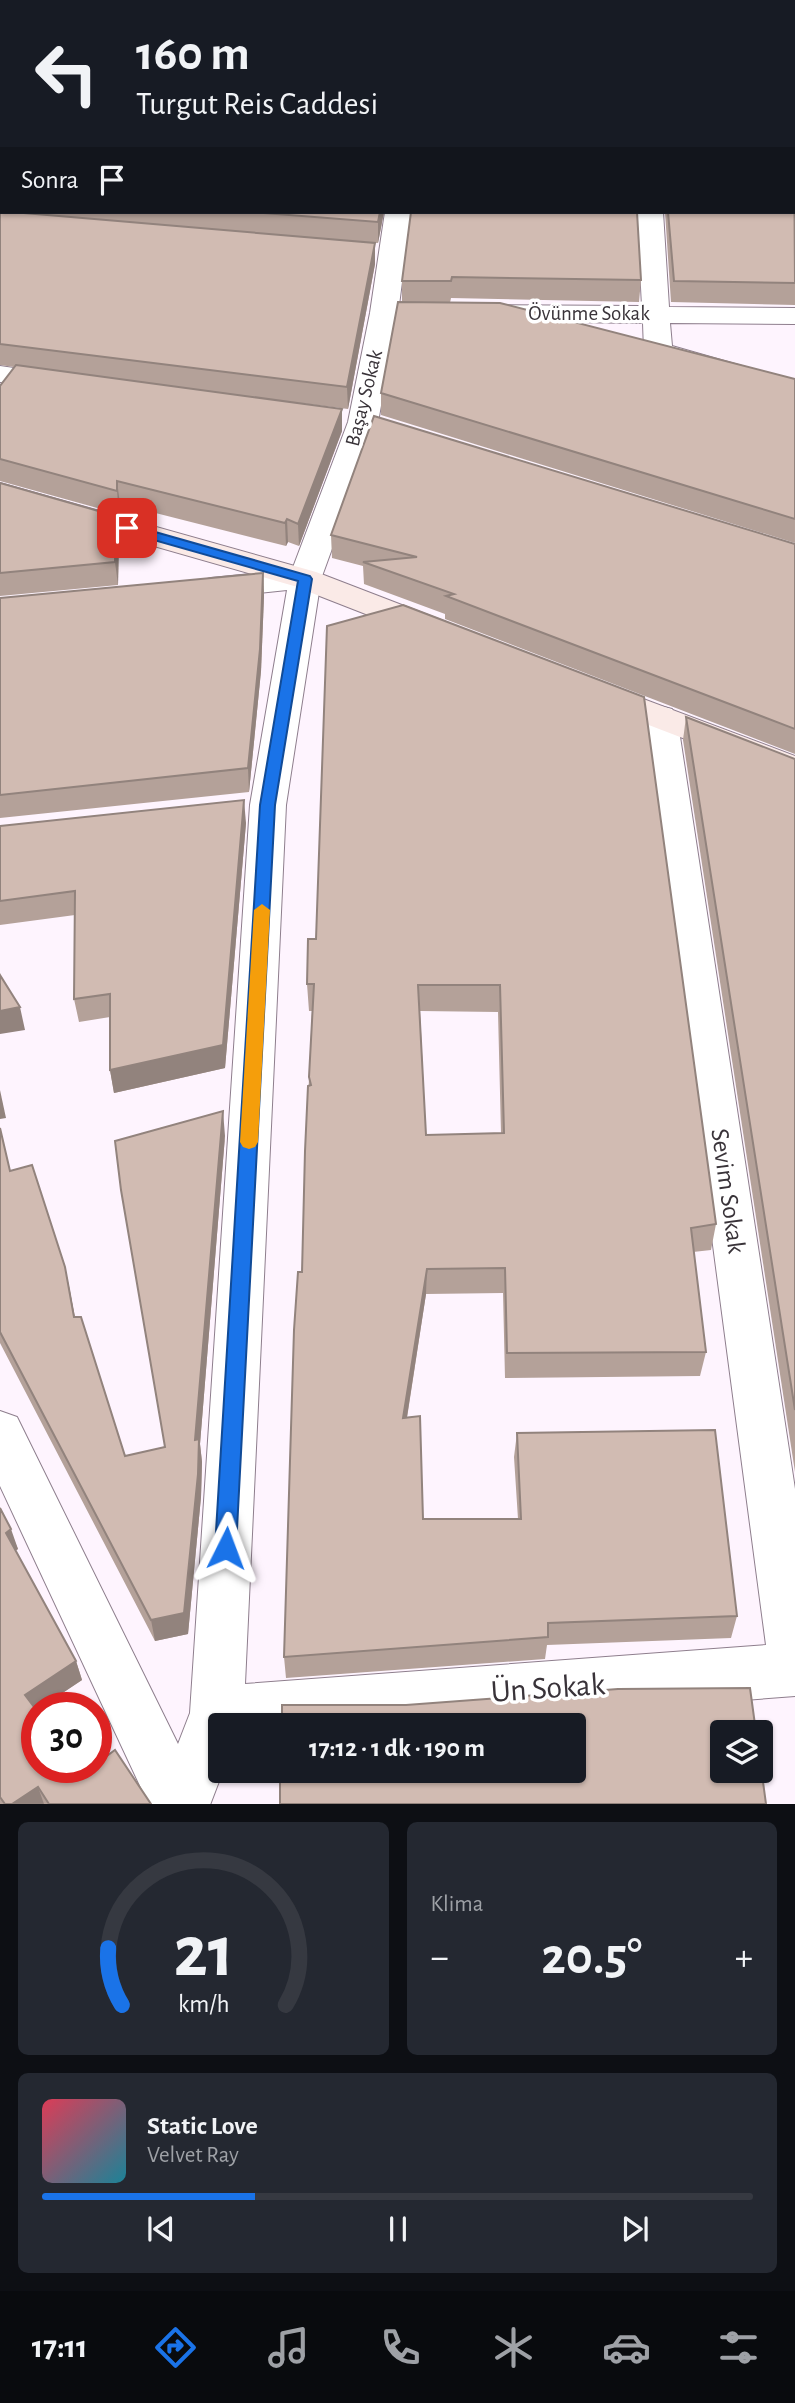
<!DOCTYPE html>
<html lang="tr">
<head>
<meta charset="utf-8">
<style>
  :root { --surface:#171b24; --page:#242831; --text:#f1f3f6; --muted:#9ea1a6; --line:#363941; --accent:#1a73e8 }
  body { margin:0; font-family:"Alegreya Sans",sans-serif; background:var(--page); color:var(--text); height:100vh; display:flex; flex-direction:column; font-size:26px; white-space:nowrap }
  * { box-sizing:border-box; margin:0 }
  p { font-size:23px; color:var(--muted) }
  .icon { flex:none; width:38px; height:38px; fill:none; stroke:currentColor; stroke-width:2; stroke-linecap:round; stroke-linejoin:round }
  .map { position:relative; height:1804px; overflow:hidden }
  .sheet { display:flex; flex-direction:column; gap:18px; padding:18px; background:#0d0f14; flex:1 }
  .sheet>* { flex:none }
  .hud { position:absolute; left:0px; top:0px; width:796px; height:214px; box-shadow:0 2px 5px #0004; background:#171b24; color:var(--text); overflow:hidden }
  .controls { position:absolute; left:710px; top:1720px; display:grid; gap:14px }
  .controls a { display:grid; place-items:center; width:63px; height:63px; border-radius:7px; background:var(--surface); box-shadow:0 2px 5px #0004; font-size:35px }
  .speed { position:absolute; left:21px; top:1692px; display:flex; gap:14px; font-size:35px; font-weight:700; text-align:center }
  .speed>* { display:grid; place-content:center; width:91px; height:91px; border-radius:50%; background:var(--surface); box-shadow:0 2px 5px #0004; line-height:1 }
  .speed .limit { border:10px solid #d22; background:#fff; color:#111 }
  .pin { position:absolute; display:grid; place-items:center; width:60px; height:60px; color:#fff; margin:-30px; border-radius:14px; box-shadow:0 4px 10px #0006 }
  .me { position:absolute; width:77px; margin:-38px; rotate:3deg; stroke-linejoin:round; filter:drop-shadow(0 0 5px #0008) }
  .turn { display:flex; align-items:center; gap:24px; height:147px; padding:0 21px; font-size:32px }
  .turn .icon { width:91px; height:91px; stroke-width:2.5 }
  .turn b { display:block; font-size:49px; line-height:60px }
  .then { display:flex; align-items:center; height:66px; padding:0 21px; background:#0003; gap:14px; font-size:26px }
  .big { font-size:52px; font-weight:700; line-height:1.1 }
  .sheet .tile { flex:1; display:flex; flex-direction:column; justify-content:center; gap:10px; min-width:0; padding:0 24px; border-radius:10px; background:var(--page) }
  .sheet .dial { align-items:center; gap:0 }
  .dial svg { height:182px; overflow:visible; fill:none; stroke:var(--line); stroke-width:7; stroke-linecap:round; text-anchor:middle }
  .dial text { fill:var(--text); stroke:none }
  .song { display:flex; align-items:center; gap:21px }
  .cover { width:84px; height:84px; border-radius:10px; background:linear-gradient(135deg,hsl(350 70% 55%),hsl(190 70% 35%)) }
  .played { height:7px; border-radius:4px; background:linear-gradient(90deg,var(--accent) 30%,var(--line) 30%) }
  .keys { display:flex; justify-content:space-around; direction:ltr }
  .heat { display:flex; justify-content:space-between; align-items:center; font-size:38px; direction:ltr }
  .sheet .tiles { flex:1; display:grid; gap:18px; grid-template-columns:1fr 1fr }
  .tile:last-child { grid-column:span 2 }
  .trip { position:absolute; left:208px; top:1713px; width:378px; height:70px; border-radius:7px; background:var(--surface); box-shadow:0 2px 5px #0004; font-weight:700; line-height:70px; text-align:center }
  .tab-bar { display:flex; height:112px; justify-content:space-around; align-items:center; background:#090b0e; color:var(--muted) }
  .tab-bar .icon { width:49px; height:49px }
  .tab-bar .on { color:var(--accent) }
  .tab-bar b { font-size:32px; color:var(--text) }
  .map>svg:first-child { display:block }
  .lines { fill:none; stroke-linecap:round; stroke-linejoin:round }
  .minor-casing { stroke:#8e7e8d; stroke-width:2 }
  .secondary-casing { stroke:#8e7e8d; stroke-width:2 }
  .minor { fill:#fff; fill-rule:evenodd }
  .secondary { fill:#faeae7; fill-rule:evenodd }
  .wall { fill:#b4a199; fill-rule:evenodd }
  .shaded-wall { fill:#92837d }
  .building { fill:#d1bbb2; stroke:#92837d; stroke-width:2; fill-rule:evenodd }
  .route { fill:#1a73e8; stroke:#114b97; stroke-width:2 }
  .slow { fill:#f59e0b }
  .labels { text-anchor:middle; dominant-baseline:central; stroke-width:7; stroke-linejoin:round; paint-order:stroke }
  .far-street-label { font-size:21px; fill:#393339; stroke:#fff }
  .street-label { font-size:26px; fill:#393339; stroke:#fff }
  .near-street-label { font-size:32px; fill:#393339; stroke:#fff }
</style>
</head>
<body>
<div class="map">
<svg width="795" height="1805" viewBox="0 0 795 1805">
  <rect width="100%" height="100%" fill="#fef4fe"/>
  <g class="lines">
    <defs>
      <g id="minor">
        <path d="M385 212H411L398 313 378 422 321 579 286 805 245 1684 766 1645 643 717 648 709 660 706 672 709 677 717 795 1489V1696L406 1726H220L223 1771 210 1805H149L0 1486V1411L17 1417 178 1744 190 1713 250 805 287 590 211 598 200 595 195 588 200 581 211 578 292 570 348 422 370 313Z"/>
        <path d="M637 212H663L669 307 795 308V324L670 323 672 346 795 381V399L648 357 644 351 643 323 487 321 477 319 473 313 477 307 487 305 642 306Z"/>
        <path d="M0 366 70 376 74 382 70 388 60 391 0 382Z"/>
      </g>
      <g id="secondary">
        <path d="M0 483 316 572 446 622 451 629 446 636 434 639 422 636 294 586 0 502Z"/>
        <path d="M598 682 795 756V781L586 701 581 693 586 685Z"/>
      </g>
    </defs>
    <!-- minor casing -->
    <use href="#minor" class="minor-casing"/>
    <!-- secondary casing -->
    <use href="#secondary" class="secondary-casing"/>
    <!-- minor -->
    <use href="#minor" class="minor"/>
    <!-- secondary -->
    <use href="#secondary" class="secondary"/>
  </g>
  <!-- wall -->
  <g class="wall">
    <path d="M0 0H795V305L671 302 665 212H794L2 2V212H384L378 243 86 219 375 243V264L348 409 252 397 342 409V431L299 546 288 542 286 546 120 504 119 514 0 481V386L14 367 0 365Z"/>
    <path d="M411 212 641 280 639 302 451 298 450 303 795 379V543L381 415V393L402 302V281Z"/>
    <path d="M0 483 116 516 119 539 118 585 0 596Z"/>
    <path d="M331 535 795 544V754L445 619V614L364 584 363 566 332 558Z"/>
    <path d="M263 573 264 596 261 671 249 792 0 818V598Z"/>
    <path d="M327 626 716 1224 711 1250 693 1252 706 1352 700 1376 505 1378 503 1293 426 1294 407 1418 423 1519H518L514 1457 517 1433 737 1616 731 1638 547 1645 545 1659 286 1678 284 1657 302 1272 309 1077 312 1011H309L307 984 316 939ZM420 1011 498 1012 501 1133 426 1135Z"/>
    <path d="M686 717 795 759V1472L683 740Z"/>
    <path d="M246 823 225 1068 114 1093 110 1070V1017L79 1022 74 999 75 915 0 925V826Z"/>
    <path d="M0 1127 10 1171 65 1267 75 1317 125 1456 165 1447 225 1136 200 1444 202 1462 201 1497 188 1634 155 1641 0 1343Z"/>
    <path d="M0 1508 18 1549 15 1551 76 1661 82 1680 40 1708H37L36 1710 81 1775 151 1804H0Z"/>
  </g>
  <!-- shaded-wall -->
  <g class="shaded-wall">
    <path d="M380 212H384L378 243V222Z"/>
    <path d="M375 243V264L348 409 347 387Z"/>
    <path d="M342 409V431L299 546 298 524Z"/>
    <path d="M117 481 120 504 119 514 117 491Z"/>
    <path d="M116 516 119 539 118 585 115 562Z"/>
    <path d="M287 519 288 542 286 546 285 523Z"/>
    <path d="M263 573 264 596 261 671 249 792 248 768Z"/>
    <path d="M244 800 246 823 225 1068 114 1093 110 1070Z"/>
    <path d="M20 1007 25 1030 0 1034V1011Z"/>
    <path d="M0 1090 6 1118 0 1119Z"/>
    <path d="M223 1111 225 1136 200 1444 202 1462 201 1497 188 1634 155 1641 151 1620 195 1440Z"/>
    <path d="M65 1267 70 1291 79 1342 74 1317Z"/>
    <path d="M427 1269 426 1294 403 1442V1418Z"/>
    <path d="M11 1529 18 1549 12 1553 6 1533Z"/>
    <path d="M76 1661 82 1680 40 1708H37V1710L32 1713 25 1695Z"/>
    <path d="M38 1787 44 1804H12Z"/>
  </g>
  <!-- building -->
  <g class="building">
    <path d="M0 0H795V45L794 2H2V12L0 11Z"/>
    <path d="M2 15V191H0V156H2L0 140V95L1 96 2 79 0 78V27L1 28Z"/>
    <path d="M794 60H795L794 125Z"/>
    <path d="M794 139 795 283 674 281 668 212H794Z"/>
    <path d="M0 211 375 243 347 387 0 344Z"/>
    <path d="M251 212H380L378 222Z"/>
    <path d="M411 212H637L641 280 452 277 451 281H402Z"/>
    <path d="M398 302 500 303 795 379V519L381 393Z"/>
    <path d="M16 365 342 409 298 524 287 519 285 523 117 481V491L0 459V386Z"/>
    <path d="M374 416 795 544V729L446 596 454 594 363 562 417 557 331 535Z"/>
    <path d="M0 483 116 516 115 562 0 573Z"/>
    <path d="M263 573 260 649 248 768 0 795V598Z"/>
    <path d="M403 605 644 697 716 1224 691 1228 706 1352 507 1353 505 1268 427 1269 403 1418 420 1416 423 1519H521L517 1433 715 1430 737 1616 548 1623V1637L284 1657 294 1330 298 1272H302L305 1151 308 1086 311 1085 309 1077 314 984H307L308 939H316L327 626ZM418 985H500L504 1133 426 1135Z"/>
    <path d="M686 717 795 759V1410Z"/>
    <path d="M244 800 223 1045 110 1070V994L74 999 75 891 0 901V826Z"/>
    <path d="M0 975 20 1007 0 1011Z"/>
    <path d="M223 1111 195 1440 199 1439 198 1474 184 1613 151 1620 0 1332V1128L10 1171 32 1165 65 1267 74 1317H81L125 1456 165 1447 121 1190 115 1141Z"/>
    <path d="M0 1508 11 1529 6 1533 76 1661 25 1695 37 1711V1768H76L81 1775 91 1768H96V1764L115 1750 151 1804H49L38 1787 12 1804H5L0 1797Z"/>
    <path d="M750 1688 756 1732H723V1771H761V1767L766 1804H280V1771H574V1726H282V1705H406L618 1689Z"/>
  </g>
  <!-- route -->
  <path class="route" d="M127 524 310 576 312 579 275 805 236 1548 233 1555 226 1558 218 1555 215 1548 260 805 298 581 122 531 121 528Z"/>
  <!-- slow -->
  <path class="slow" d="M262 904 270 910 258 1142 255 1147 249 1149 243 1147 240 1142 254 910Z"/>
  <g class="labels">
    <!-- far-street labels -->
    <g class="far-street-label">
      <text x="589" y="313">Övünme Sokak</text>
      <text transform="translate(364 398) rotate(-76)">Başay Sokak</text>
    </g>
    <!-- street labels -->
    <g class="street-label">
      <text transform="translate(728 1191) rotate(82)">Sevim Sokak</text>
    </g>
    <!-- near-street labels -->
    <g class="near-street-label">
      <text transform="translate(548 1688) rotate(-4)">Ün Sokak</text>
    </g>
  </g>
</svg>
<div class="controls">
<a><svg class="icon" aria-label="layers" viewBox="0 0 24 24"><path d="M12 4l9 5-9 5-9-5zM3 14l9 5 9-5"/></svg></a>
</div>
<div class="speed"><div class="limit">30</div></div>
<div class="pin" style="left:127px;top:528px;background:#d93025"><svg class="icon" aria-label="arrive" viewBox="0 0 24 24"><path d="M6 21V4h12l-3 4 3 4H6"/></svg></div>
<svg class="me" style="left:226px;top:1548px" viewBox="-20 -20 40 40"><path d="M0-17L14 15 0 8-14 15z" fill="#1a73e8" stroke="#fff" stroke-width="4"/></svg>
<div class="trip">17:12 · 1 dk · 190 m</div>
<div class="hud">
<div class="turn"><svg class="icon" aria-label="left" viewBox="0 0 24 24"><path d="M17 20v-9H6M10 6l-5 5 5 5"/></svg><div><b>160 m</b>Turgut Reis Caddesi</div></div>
<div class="then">Sonra<svg class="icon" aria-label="arrive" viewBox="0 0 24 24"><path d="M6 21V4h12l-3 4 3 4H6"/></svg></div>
</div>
</div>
<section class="sheet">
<div class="tiles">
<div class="tile dial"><svg viewBox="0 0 100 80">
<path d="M14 69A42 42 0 1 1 86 69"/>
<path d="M14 69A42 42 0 0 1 8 44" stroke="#1a73e8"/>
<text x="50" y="56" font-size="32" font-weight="700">21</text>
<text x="50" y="72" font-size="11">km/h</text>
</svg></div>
<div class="tile"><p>Klima</p>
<div class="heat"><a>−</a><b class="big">20.5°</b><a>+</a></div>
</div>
<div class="tile">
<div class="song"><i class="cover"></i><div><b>Static Love</b><p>Velvet Ray</p></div></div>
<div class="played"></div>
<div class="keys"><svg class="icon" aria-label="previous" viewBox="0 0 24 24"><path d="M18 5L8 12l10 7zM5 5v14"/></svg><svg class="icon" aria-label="pause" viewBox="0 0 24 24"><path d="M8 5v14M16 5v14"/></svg><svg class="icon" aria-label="next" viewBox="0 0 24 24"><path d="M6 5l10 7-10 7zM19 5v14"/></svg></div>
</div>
</div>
</section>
<nav class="tab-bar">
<b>17:11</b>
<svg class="icon on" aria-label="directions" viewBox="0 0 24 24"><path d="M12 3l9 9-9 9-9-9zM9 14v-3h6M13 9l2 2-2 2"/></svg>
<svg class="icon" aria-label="music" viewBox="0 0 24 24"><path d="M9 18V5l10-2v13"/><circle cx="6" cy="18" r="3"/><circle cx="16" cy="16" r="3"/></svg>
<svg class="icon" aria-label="phone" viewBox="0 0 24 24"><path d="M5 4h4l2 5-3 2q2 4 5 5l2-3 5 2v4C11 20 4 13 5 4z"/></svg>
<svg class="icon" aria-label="climate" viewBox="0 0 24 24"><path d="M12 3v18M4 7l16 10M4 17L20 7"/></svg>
<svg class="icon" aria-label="car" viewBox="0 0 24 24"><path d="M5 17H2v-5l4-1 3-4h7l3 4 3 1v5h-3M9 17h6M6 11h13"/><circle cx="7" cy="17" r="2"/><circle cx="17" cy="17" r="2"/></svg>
<svg class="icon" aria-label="filters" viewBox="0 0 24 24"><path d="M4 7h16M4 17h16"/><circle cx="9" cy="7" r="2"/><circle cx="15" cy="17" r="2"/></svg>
</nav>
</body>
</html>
